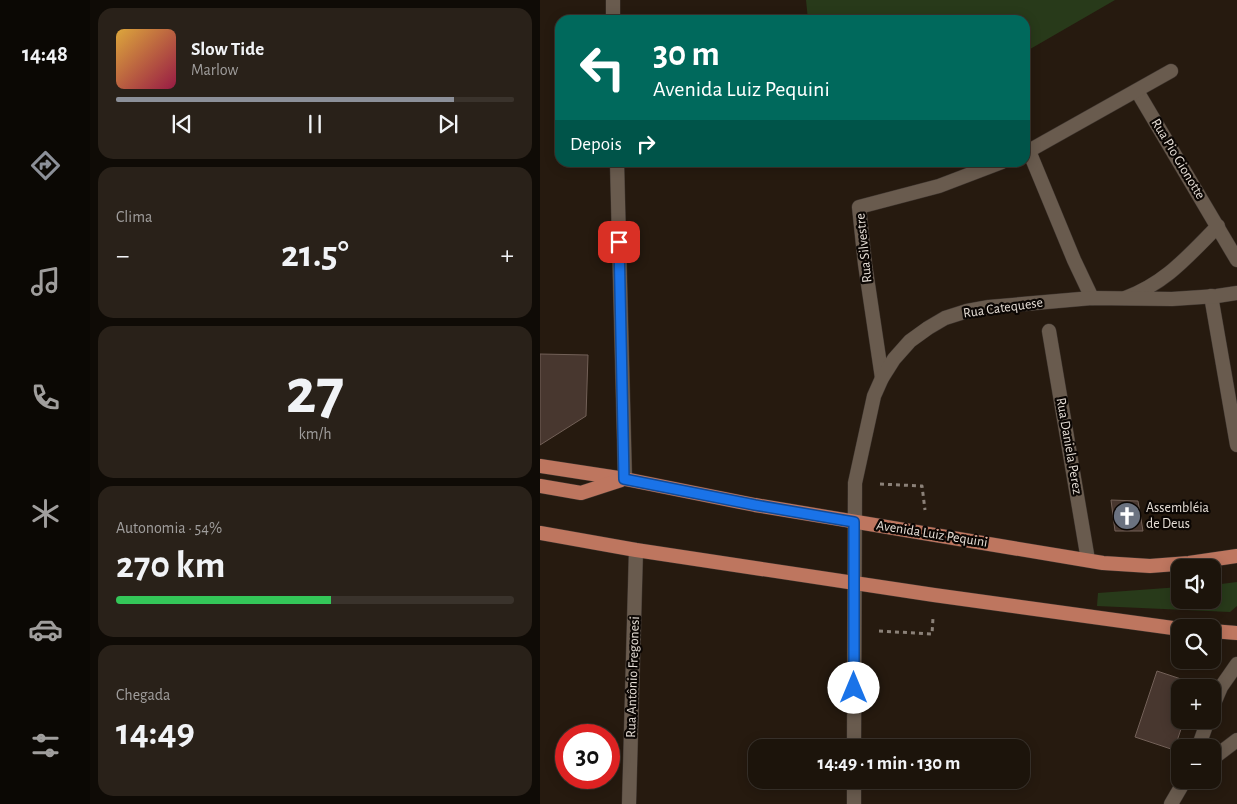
<!DOCTYPE html>
<html lang="pt">
<head>
<meta charset="utf-8">
<style>
  :root { --surface:#1c140b; --page:#292119; --text:#f1f3f6; --muted:#a09e9d; --line:#3a332c; --accent:#8c9099 }
  body { margin:0; font-family:"Alegreya Sans",sans-serif; background:var(--page); color:var(--text); height:100vh; display:flex; flex-direction:column; font-size:19px; white-space:nowrap }
  * { box-sizing:border-box; margin:0 }
  p { font-size:16px; color:var(--muted) }
  .icon { flex:none; width:28px; height:28px; fill:none; stroke:currentColor; stroke-width:2; stroke-linecap:round; stroke-linejoin:round }
  .map { position:relative; flex:1; overflow:hidden }
  .details { display:flex; flex-direction:column; gap:8px; padding:8px; background:#0f0b06; width:450px }
  .details>* { flex:none }
  .banner { position:absolute; left:15px; top:15px; width:475px; height:152px; border-radius:15px; box-shadow:0 2px 12px #0003,0 0 0 1px var(--line); background:#00695c; color:#fff; overflow:hidden }
  .fabs { position:absolute; left:631px; top:559px; display:grid; gap:10px }
  .fabs a { display:grid; place-items:center; width:50px; height:50px; border-radius:10px; background:var(--surface); box-shadow:0 2px 12px #0003,0 0 0 1px var(--line); font-size:25px }
  .speed { position:absolute; left:15px; top:724px; display:flex; gap:10px; font-size:25px; font-weight:700; text-align:center }
  .speed>* { display:grid; place-content:center; width:65px; height:65px; border-radius:50%; background:var(--surface); box-shadow:0 2px 12px #0003,0 0 0 1px var(--line); line-height:1 }
  .speed .limit { border:8px solid #d22; background:#fff; color:#111 }
  .pin { position:absolute; display:grid; place-items:center; width:42px; height:42px; color:#fff; margin:-21px; border-radius:10px; box-shadow:0 2px 8px #0006 }
  .me { position:absolute; width:55px; margin:-28px; rotate:0deg; stroke-linejoin:round; filter:drop-shadow(0 0 4px #0008) }
  .turn { display:flex; align-items:center; gap:18px; height:105px; padding:0 15px; font-size:22px }
  .turn .icon { width:65px; height:65px; stroke-width:2.5 }
  .turn b { display:block; font-size:35px; line-height:42px }
  .then { display:flex; align-items:center; height:48px; padding:0 15px; background:#0003; gap:10px; font-size:19px }
  .big { font-size:38px; font-weight:600; line-height:1.1 }
  .details .card { flex:1; display:flex; flex-direction:column; justify-content:center; gap:8px; min-width:0; padding:0 18px; border-radius:15px; background:var(--page) }
  .details .dial { align-items:center; gap:0 }
  .dial b { font-size:65px; line-height:1 }
  .song { display:flex; align-items:center; gap:15px }
  .cover { width:60px; height:60px; border-radius:8px; background:linear-gradient(135deg,hsl(40 70% 55%),hsl(340 70% 35%)) }
  .played { height:5px; border-radius:2px; background:linear-gradient(90deg,var(--accent) 85%,var(--line) 85%) }
  .keys { display:flex; justify-content:space-around; direction:ltr }
  .heat { display:flex; justify-content:space-between; align-items:center; font-size:28px; direction:ltr }
  .charge { height:8px; border-radius:4px; background:linear-gradient(90deg,#34c759 54%,var(--line) 0) }
  .trip { position:absolute; left:208px; top:739px; width:282px; height:50px; border-radius:15px; background:var(--surface); box-shadow:0 2px 12px #0003,0 0 0 1px var(--line); font-weight:600; line-height:50px; text-align:center }
  main { display:flex; flex:1; min-height:0 }
  .tabs { display:flex; flex-direction:column; width:90px; justify-content:space-around; align-items:center; background:#0b0804; color:var(--muted) }
  .tabs .icon { width:35px; height:35px }
  .tabs .current { color:var(--accent) }
  .tabs b { font-size:22px; color:var(--text) }
  .map>svg:first-child { display:block }
  .green { fill:#283a1a }
  .building { fill:#48372f; stroke:#736158 }
  .lines { fill:none; stroke-linecap:round; stroke-linejoin:round }
  .service-casing { stroke:#3e352f; stroke-width:15 }
  .minor-casing { stroke:#3e352f; stroke-width:15 }
  .tertiary-casing { stroke:#3e352f; stroke-width:15 }
  .primary-casing { stroke:#3e352f; stroke-width:15 }
  .path { stroke:#8b8178; stroke-width:3; stroke-dasharray:4 4; stroke-linecap:butt }
  .service { stroke:#695b4e; stroke-width:14 }
  .minor { stroke:#695b4e; stroke-width:14 }
  .tertiary { stroke:#695b4e; stroke-width:14 }
  .primary { stroke:#be765f; stroke-width:14 }
  .route-casing { stroke:#114b97; stroke-width:12 }
  .route { stroke:#1a73e8; stroke-width:9 }
  .labels { text-anchor:middle; dominant-baseline:central; stroke-width:4.5; stroke-linejoin:round; paint-order:stroke }
  .street-label { font-size:14px; fill:#e6ded6; stroke:#0b0603 }
  .poi-label { font-size:14px; fill:#e6ded6; stroke:#0b0603; text-anchor:start }
</style>
</head>
<body>
<main>
<nav class="tabs">
<b>14:48</b>
<svg class="icon current" aria-label="directions" viewBox="0 0 24 24"><path d="M12 3l9 9-9 9-9-9zM9 14v-3h6M13 9l2 2-2 2"/></svg>
<svg class="icon" aria-label="music" viewBox="0 0 24 24"><path d="M9 18V5l10-2v13"/><circle cx="6" cy="18" r="3"/><circle cx="16" cy="16" r="3"/></svg>
<svg class="icon" aria-label="phone" viewBox="0 0 24 24"><path d="M5 4h4l2 5-3 2q2 4 5 5l2-3 5 2v4C11 20 4 13 5 4z"/></svg>
<svg class="icon" aria-label="climate" viewBox="0 0 24 24"><path d="M12 3v18M4 7l16 10M4 17L20 7"/></svg>
<svg class="icon" aria-label="car" viewBox="0 0 24 24"><path d="M5 17H2v-5l4-1 3-4h7l3 4 3 1v5h-3M9 17h6M6 11h13"/><circle cx="7" cy="17" r="2"/><circle cx="17" cy="17" r="2"/></svg>
<svg class="icon" aria-label="filters" viewBox="0 0 24 24"><path d="M4 7h16M4 17h16"/><circle cx="9" cy="7" r="2"/><circle cx="15" cy="17" r="2"/></svg>
</nav>
<section class="details">
<div class="card">
<div class="song"><i class="cover"></i><div><b>Slow Tide</b><p>Marlow</p></div></div>
<div class="played"></div>
<div class="keys"><svg class="icon" aria-label="previous" viewBox="0 0 24 24"><path d="M18 5L8 12l10 7zM5 5v14"/></svg><svg class="icon" aria-label="pause" viewBox="0 0 24 24"><path d="M8 5v14M16 5v14"/></svg><svg class="icon" aria-label="next" viewBox="0 0 24 24"><path d="M6 5l10 7-10 7zM19 5v14"/></svg></div>
</div>
<div class="card"><p>Clima</p>
<div class="heat"><a>−</a><b class="big">21.5°</b><a>+</a></div>
</div>
<div class="card dial"><b>27</b><p>km/h</p></div>
<div class="card"><p>Autonomia · 54%</p><b class="big">270 km</b><div class="charge"></div></div>
<div class="card"><p>Chegada</p><b class="big">14:49</b></div>
</section>
<div class="map">
<svg width="697" height="804" viewBox="0 0 697 804">
  <rect width="100%" height="100%" fill="#261a0f"/>
  <!-- green -->
  <g class="green">
    <path d="M266 0H575L485 52V20H268Z"/>
    <path d="M697 582V606L690 612 557 606 558 593 640 587V600H672L673 585Z"/>
  </g>
  <!-- building -->
  <g class="building">
    <path d="M0 354 48 355 46 416 0 445Z"/>
    <path d="M571 500 598 501 603 531H575Z"/>
    <path d="M617 671 656 684 655 688H640V720H644L634 750 595 737Z"/>
  </g>
  <g class="lines">
    <defs>
      <g id="service">
        <path d="M597 91 697 260"/>
        <path d="M489 151 534 260 552 298"/>
        <path d="M485 153 631 71"/>
        <path d="M671 296 697 445"/>
        <path d="M585 298C626 283 648 256 678 226"/>
        <path d="M509 331 548 560"/>
        <path d="M342 378 325 264 319 207 399 186 462 162"/>
      </g>
      <g id="minor">
        <path d="M73 0V20"/>
        <path d="M77 162 85 479"/>
        <path d="M314 748 315 483 334 396 342 378 354 359 370 341 388 328 405 318 427 311 449 307 552 298 632 299 677 296 697 293"/>
        <path d="M89 804 96 550"/>
        <path d="M314 804V780"/>
      </g>
      <g id="tertiary">
        <path d="M672 708 681 687 697 664"/>
        <path d="M658 748 668 720"/>
        <path d="M672 759 697 740"/>
        <path d="M631 804 645 780"/>
      </g>
      <g id="primary">
        <path d="M0 466 85 479 215 505 563 563 610 566 649 563 697 556"/>
        <path d="M0 486 41 493 81 480"/>
        <path d="M0 533 96 550 394 595 640 629"/>
        <path d="M672 631 697 633"/>
      </g>
    </defs>
    <!-- service casing -->
    <use href="#service" class="service-casing"/>
    <!-- minor casing -->
    <use href="#minor" class="minor-casing"/>
    <!-- tertiary casing -->
    <use href="#tertiary" class="tertiary-casing"/>
    <!-- primary casing -->
    <use href="#primary" class="primary-casing"/>
    <!-- path -->
    <g class="path">
      <path d="M340 484 382 486 385 510"/>
      <path d="M339 631 392 634 393 618"/>
    </g>
    <!-- service -->
    <use href="#service" class="service"/>
    <!-- minor -->
    <use href="#minor" class="minor"/>
    <!-- tertiary -->
    <use href="#tertiary" class="tertiary"/>
    <!-- primary -->
    <use href="#primary" class="primary"/>
  </g>
  <g class="lines">
    <defs>
      <path id="route" d="M79 242 84 479 215 505 314 522V688"/>
    </defs>
    <!-- route casing -->
    <use href="#route" class="route-casing"/>
    <!-- route -->
    <use href="#route" class="route"/>
  </g>
  <!-- icons -->
  <defs>
    <symbol id="church-disc" viewBox="-11 -11 22 22"><circle r="9.5" fill="#6b7280" stroke="#0b0603"/><path d="M-1.2-6h2.4v3.5h3.3v2.4h-3.3V6h-2.4V-.1h-3.3v-2.4h3.3Z" fill="#fff"/></symbol>
  </defs>
  <g fill-rule="evenodd">
    <use href="#church-disc" x="571" y="500" width="32" height="32"/>
  </g>
  <g class="labels">
    <!-- street labels -->
    <g class="street-label">
      <text transform="translate(638 159) rotate(59)">Rua Pio Gionotte</text>
      <text transform="translate(324 248) rotate(-96)">Rua Silvestre</text>
      <text transform="translate(463 308) rotate(-8)">Rua Catequese</text>
      <text transform="translate(529 446) rotate(80)">Rua Daniela Perez</text>
      <text transform="translate(392 534) rotate(9)">Avenida Luiz Pequini</text>
      <text transform="translate(93 677) rotate(-88)">Rua Antônio Fregonesi</text>
    </g>
    <!-- poi labels -->
    <g class="poi-label">
      <text x="606" y="508">Assembléia<tspan x="606" dy="16">de Deus</tspan></text>
    </g>
  </g>
</svg>
<div class="fabs">
<a><svg class="icon" aria-label="sound" viewBox="0 0 24 24"><path d="M4 9h4l5-4v14l-5-4H4zM17 9q2 3 0 6"/></svg></a>
<a><svg class="icon" aria-label="search" viewBox="0 0 24 24"><circle cx="10" cy="10" r="6"/><path d="M15 15l6 6"/></svg></a>
<a>+</a>
<a>−</a>
</div>
<div class="speed"><div class="limit">30</div></div>
<div class="pin" style="left:79px;top:242px;background:#d93025"><svg class="icon" aria-label="arrive" viewBox="0 0 24 24"><path d="M6 21V4h12l-3 4 3 4H6"/></svg></div>
<svg class="me" style="left:314px;top:688px" viewBox="-20 -20 40 40"><circle r="19" fill="#fff"/><path d="M0-13L10 11 0 6-10 11z" fill="#1a73e8"/></svg>
<div class="trip">14:49 · 1 min · 130 m</div>
<div class="banner">
<div class="turn"><svg class="icon" aria-label="left" viewBox="0 0 24 24"><path d="M17 20v-9H6M10 6l-5 5 5 5"/></svg><div><b>30 m</b>Avenida Luiz Pequini</div></div>
<div class="then">Depois<svg class="icon" aria-label="right" viewBox="0 0 24 24"><path d="M7 20v-9h11M14 6l5 5-5 5"/></svg></div>
</div>
</div>
</main>
</body>
</html>
